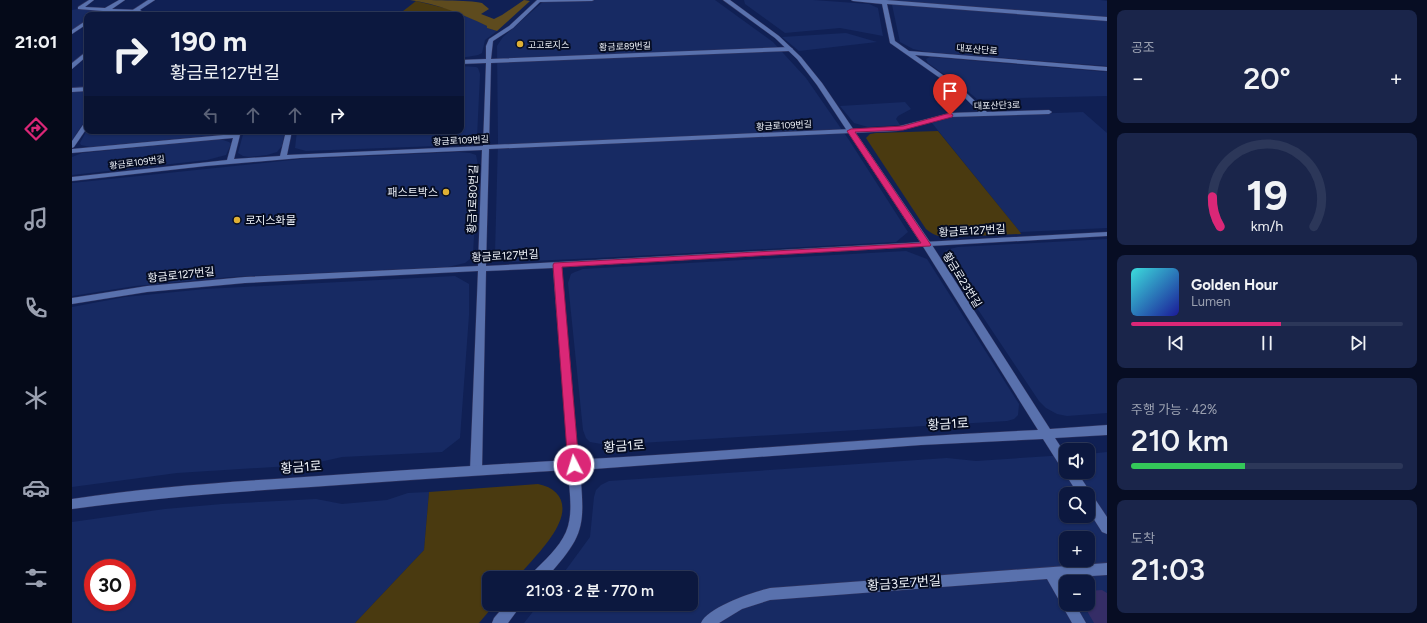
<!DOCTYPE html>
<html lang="ko">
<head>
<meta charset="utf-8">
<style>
  :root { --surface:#0c183f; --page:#1a254a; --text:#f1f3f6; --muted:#9aa0b0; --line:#2c3759; --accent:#db2777 }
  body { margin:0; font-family:Figtree,"Noto Sans KR",sans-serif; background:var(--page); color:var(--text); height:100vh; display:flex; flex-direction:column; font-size:15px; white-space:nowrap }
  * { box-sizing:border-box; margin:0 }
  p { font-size:13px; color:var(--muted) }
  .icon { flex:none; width:22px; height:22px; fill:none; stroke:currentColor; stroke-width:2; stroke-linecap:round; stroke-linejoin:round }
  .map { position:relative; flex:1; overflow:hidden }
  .side { display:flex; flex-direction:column; gap:10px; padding:10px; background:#070d23; width:320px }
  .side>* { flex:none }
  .guide { position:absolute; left:12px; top:12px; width:380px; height:122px; border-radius:8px; box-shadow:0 1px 3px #0004,0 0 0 1px var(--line); background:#0c183f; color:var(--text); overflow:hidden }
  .fabs { position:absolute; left:987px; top:443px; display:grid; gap:8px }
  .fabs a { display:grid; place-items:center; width:36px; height:36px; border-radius:8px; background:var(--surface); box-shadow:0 1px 3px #0004,0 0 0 1px var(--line); font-size:20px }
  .speed { position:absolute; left:12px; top:559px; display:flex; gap:8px; font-size:20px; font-weight:700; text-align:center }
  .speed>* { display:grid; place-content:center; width:52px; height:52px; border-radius:50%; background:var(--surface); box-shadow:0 1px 3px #0004,0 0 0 1px var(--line); line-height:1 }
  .speed .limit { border:6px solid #d22; background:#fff; color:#111 }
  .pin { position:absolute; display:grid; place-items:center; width:34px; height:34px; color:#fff; margin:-41px -17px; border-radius:50% 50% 50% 0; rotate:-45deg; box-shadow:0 0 4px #0007 }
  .pin .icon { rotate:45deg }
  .me { position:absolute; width:44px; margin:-22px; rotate:355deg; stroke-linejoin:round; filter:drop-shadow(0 0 3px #0008) }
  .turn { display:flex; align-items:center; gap:14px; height:84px; padding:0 20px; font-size:18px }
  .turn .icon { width:52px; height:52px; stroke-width:2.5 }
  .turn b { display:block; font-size:28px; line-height:34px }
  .lanes { display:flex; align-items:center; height:38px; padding:0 20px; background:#0003; justify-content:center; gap:20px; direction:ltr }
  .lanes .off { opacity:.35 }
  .big { font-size:30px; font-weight:600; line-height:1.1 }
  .side .card { flex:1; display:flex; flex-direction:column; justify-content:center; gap:6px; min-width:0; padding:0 14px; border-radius:8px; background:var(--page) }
  .side .dial { align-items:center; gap:0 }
  .dial svg { height:104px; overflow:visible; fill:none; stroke:var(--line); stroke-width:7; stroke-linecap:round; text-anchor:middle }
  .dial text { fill:var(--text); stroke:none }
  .song { display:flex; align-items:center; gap:12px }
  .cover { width:48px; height:48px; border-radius:6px; background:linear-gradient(135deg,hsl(180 70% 55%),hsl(240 70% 35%)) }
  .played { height:4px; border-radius:2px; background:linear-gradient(90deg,var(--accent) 55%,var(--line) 55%) }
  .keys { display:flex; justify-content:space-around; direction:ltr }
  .heat { display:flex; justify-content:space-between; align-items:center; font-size:22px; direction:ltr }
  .charge { height:6px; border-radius:3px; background:linear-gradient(90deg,#34c759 42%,var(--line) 0) }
  .trip { position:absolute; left:410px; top:571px; width:216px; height:40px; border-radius:8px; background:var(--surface); box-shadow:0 1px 3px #0004,0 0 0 1px var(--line); font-weight:600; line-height:40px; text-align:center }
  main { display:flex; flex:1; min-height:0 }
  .dock { display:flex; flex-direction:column; width:72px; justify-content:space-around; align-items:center; background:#050a19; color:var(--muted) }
  .dock .icon { width:28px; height:28px }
  .dock .active { color:var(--accent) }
  .dock b { font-size:18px; color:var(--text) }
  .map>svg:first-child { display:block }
  .built { fill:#172a63; fill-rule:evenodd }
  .green { fill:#4a3a10 }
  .forest { fill:#5e4b1e }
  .building { fill:#352d66 }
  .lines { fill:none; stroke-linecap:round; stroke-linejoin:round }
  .minor-casing { stroke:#31345e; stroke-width:1 }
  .tertiary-casing { stroke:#31345e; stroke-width:1 }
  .minor { fill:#5971ad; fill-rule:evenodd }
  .tertiary { fill:#5971ad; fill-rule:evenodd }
  .route { fill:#db2777; stroke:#8e194d }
  .poi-dot { fill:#dfb034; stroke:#060d23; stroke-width:1.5 }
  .labels { text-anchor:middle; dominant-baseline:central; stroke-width:4; stroke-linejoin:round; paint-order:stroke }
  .far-poi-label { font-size:9px; fill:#eff3f9; stroke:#060d23; text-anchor:start }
  .far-street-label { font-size:9px; fill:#eff3f9; stroke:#060d23 }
  .poi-label { font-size:11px; fill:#eff3f9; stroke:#060d23; text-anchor:end }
  .street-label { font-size:11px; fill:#eff3f9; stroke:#060d23 }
  .near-street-label { font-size:13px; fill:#eff3f9; stroke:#060d23 }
</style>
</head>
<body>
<main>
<nav class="dock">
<b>21:01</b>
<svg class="icon active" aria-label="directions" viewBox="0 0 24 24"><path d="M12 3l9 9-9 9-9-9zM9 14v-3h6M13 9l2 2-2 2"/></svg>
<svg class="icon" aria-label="music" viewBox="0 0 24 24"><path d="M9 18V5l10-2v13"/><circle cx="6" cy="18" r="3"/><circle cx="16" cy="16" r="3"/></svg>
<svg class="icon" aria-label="phone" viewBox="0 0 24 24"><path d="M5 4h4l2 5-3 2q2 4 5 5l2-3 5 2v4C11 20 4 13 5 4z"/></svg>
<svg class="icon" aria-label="climate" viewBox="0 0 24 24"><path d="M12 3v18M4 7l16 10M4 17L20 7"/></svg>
<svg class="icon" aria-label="car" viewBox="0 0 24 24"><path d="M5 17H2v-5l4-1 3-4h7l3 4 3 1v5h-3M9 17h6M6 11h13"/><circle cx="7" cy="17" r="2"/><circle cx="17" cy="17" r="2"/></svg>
<svg class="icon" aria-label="filters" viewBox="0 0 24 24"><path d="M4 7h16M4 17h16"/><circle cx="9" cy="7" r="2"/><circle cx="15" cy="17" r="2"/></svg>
</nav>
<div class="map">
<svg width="1035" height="623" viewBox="0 0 1035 623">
  <rect width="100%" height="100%" fill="#102054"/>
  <!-- built -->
  <g class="built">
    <path d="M473 0H643L701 42 734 78 777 140 836 232 824 242 525 258 437 262 423 253 426 142 425 46 431 37Z"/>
    <path d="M672 0H741L797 4 806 8 811 36 768 28 713 33 673 4Z"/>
    <path d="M819 0H1028L1035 1V66L855 52 841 49 828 42Z"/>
    <path d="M6 9 34 10 26 15H15V22L0 32V10Z"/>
    <path d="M385 11 415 26V28L425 31 413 40 410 53 406 55 389 58V15H377Z"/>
    <path d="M774 33 805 42 727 51 710 37Z"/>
    <path d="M858 57 1035 72V96L905 99 893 89 856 63 854 59Z"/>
    <path d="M389 66 404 67 406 68 408 74 405 137 398 143 390 145 234 151 223 148 225 131H389Z"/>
    <path d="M15 91V118L0 140V92Z"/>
    <path d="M833 102 839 109 826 116 824 119 828 125 796 127 782 123 768 106Z"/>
    <path d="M1011 112 1035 133V228L948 232 860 123 881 117Z"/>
    <path d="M15 130V131H159L146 135 18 147 9 145 8 143Z"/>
    <path d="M172 131H213L210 146 205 152 195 155 177 157 171 156 166 153Z"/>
    <path d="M140 140H151L157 142 159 144 154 155 135 160 0 175V157L10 153Z"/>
    <path d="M387 152 398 153 404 155 406 165 401 254 398 259 393 263 376 267 159 277 63 286 0 296V183L229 159Z"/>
    <path d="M1035 239V413L995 416 985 414 974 408 967 401 895 293 872 254 874 250 886 247Z"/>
    <path d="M834 251 855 259 947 404 946 415 942 419 935 421 535 445 518 442 514 438 511 430 496 283 499 274 503 272 511 269 563 266Z"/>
    <path d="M383 276 397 284V315L388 438 370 452 270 457 234 465 105 473 0 487V307L53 297 133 289Z"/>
    <path d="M1035 452V623H452L467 604H619V578H488L518 537 522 497 524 490 529 485 537 481 875 458 904 461 994 455V472H1016V454ZM994 494H1016V516H994ZM994 538H1016V560H994ZM994 582H1016V604H994Z"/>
    <path d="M357 492 352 550 283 623H0V522L93 509 150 504 244 499 270 504 315 500 336 493ZM21 568H55V602H21Z"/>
  </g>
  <!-- green -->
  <g class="green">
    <path d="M344 1 385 11 377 15H326Z"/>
    <path d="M866 131 948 232 949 234 876 237C867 237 861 235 854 229L794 138 798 134 804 133Z"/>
    <path d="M466 484C487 488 496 503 487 523 479 542 458 562 445 578H417V604H423L407 623H283L352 550 357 492Z"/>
  </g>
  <!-- forest -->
  <path class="forest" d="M338 0C353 0 398 0 410 3 412 5 415 7 417 9L409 14 422 19 430 15 452 0 458 1 425 31 415 28V26C390 14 366 4 338 0Z"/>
  <!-- building -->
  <path class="building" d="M1030 590 1035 593V623H1022L1011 604H1016V591Z"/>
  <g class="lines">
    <defs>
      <g id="minor">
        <path d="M17 0H22L13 7 33 8 47 0H53L40 9 68 10 71 12 68 14 6 9V7Z"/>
        <path d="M465 0H522L520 1 468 2 441 28 421 41 419 59 718 47 721 49 718 51 419 63 417 145 824 127 878 113 907 112 885 90 818 43 810 4 781 1 779 0H814L1035 17V21L815 4 823 41 837 51 1035 67V71L843 55 889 88 915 112 977 110 980 112 977 114 878 117 824 131 417 149 414 266 1035 232V236L489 267 507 465 506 468 502 469 498 468 497 465 481 268 414 271 410 470 408 473 404 475 400 473 398 470 406 271 173 283 75 292 0 304V298L75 286 173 277 406 266 410 150 228 158 134 166 0 181V177L155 160 161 138 0 153V149L162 134 163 131H169L162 159 208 156 214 131H220L215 155 411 146 414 63 389 64V60L414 59V46L417 39 437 26Z"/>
        <path d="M15 20V24L0 34V30Z"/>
        <path d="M15 87V91L0 92V88Z"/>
        <path d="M15 121V128L2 147 0 148V141L13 122Z"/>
        <path d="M1035 563V575L988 578 994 589V604H1003L1014 623H1000L975 579 698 600 670 609 647 623H629C636 607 681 592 698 588Z"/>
      </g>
      <g id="tertiary">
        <path d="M76 0H83L60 15H53Z"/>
        <path d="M651 0H658L707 36 729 57 750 83 860 245 978 429 1035 425V435L983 438 994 455V472H1005L1035 517V534L1030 532 1016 510V494H1006L992 472 993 470 990 469 971 439 849 445 508 470C513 527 513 535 474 578H458L460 573C472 561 487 548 494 532 502 513 497 490 496 470 410 475 324 481 239 487 159 492 79 498 0 509V499C77 487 155 482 232 477 321 471 410 465 499 460 655 452 810 437 966 430L850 245 745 85 725 59 703 38Z"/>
        <path d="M15 51V56L0 69V63Z"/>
        <path d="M434 604H450L436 623H420L422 618Z"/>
      </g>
    </defs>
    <!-- minor casing -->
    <use href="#minor" class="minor-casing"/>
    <!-- tertiary casing -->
    <use href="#tertiary" class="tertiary-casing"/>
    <!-- minor -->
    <use href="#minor" class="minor"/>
    <!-- tertiary -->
    <use href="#tertiary" class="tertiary"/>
  </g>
  <!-- route -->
  <path class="route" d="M878 113 881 115 880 117 831 130 783 132 859 245 858 246 490 267 507 465 506 468 502 470 498 468 496 465 481 265 482 263 849 243 775 131 779 129 831 126Z"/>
  <!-- markers -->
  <g class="poi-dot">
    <circle cx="448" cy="44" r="4"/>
    <circle cx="374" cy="192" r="4"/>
    <circle cx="165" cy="220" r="4"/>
  </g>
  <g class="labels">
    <!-- far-poi labels -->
    <g class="far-poi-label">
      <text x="456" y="44">고고로지스</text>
    </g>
    <!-- far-street labels -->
    <g class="far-street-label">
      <text transform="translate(553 46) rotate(-2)">황금로89번길</text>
      <text transform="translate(905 49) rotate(5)">대포산단로</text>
      <text transform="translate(925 105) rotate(-2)">대포산단3로</text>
      <text transform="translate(712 125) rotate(-3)">황금로109번길</text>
      <text transform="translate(389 140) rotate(-3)">황금로109번길</text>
      <text transform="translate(65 162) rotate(-7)">황금로109번길</text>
    </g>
    <!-- poi labels -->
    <g class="poi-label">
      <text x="366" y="192">패스트박스</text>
      <text x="173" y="220" text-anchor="start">로지스화물</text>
    </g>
    <!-- street labels -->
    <g class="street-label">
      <text transform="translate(401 199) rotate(-88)">황금1로80번길</text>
      <text transform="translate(900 231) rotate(-3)">황금로127번길</text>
      <text transform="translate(433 256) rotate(-3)">황금로127번길</text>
      <text transform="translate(109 275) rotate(-6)">황금로127번길</text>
      <text transform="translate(890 280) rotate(58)">황금로23번길</text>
    </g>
    <!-- near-street labels -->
    <g class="near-street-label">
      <text transform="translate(876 424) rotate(-3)">황금1로</text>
      <text transform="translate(552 446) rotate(-4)">황금1로</text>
      <text transform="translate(229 467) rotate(-4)">황금1로</text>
      <text transform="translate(832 583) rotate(-4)">황금3로7번길</text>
    </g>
  </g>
</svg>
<div class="fabs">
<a><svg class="icon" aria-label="sound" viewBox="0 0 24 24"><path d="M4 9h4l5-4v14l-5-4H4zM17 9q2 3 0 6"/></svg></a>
<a><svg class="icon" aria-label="search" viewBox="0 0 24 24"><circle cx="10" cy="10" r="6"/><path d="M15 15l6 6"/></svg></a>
<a>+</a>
<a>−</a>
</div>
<div class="speed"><div class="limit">30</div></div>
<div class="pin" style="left:878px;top:115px;background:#d93025"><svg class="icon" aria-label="arrive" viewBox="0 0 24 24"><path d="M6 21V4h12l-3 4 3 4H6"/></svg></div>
<svg class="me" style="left:502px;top:465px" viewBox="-20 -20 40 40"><circle r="17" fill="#db2777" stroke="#fff" stroke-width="3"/><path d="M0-11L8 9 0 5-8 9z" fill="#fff"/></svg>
<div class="trip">21:03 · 2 분 · 770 m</div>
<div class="guide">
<div class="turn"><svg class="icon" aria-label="right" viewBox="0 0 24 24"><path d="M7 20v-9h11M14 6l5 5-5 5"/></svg><div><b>190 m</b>황금로127번길</div></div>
<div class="lanes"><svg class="icon off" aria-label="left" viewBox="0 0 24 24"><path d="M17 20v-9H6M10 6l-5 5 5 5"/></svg><svg class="icon off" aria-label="ahead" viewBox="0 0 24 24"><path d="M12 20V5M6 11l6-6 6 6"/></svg><svg class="icon off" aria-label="ahead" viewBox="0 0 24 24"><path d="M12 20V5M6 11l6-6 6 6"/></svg><svg class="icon" aria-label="right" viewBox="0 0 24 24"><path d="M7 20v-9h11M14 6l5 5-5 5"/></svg></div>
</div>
</div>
<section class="side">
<div class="card"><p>공조</p>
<div class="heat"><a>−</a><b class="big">20°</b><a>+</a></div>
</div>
<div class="card dial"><svg viewBox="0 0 100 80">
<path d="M14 69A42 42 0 1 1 86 69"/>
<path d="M14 69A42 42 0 0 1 8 46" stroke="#db2777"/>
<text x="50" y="56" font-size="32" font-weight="700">19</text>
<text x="50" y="72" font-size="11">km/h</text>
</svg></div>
<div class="card">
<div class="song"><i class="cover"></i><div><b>Golden Hour</b><p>Lumen</p></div></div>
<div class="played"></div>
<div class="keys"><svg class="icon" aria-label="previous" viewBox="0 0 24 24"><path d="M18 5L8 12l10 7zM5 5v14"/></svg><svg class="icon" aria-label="pause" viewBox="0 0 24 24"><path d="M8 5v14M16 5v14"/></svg><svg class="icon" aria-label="next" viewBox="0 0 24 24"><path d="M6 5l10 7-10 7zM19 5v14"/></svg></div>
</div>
<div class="card"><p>주행 가능 · 42%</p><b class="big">210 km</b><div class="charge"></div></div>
<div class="card"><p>도착</p><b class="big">21:03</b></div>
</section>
</main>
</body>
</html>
